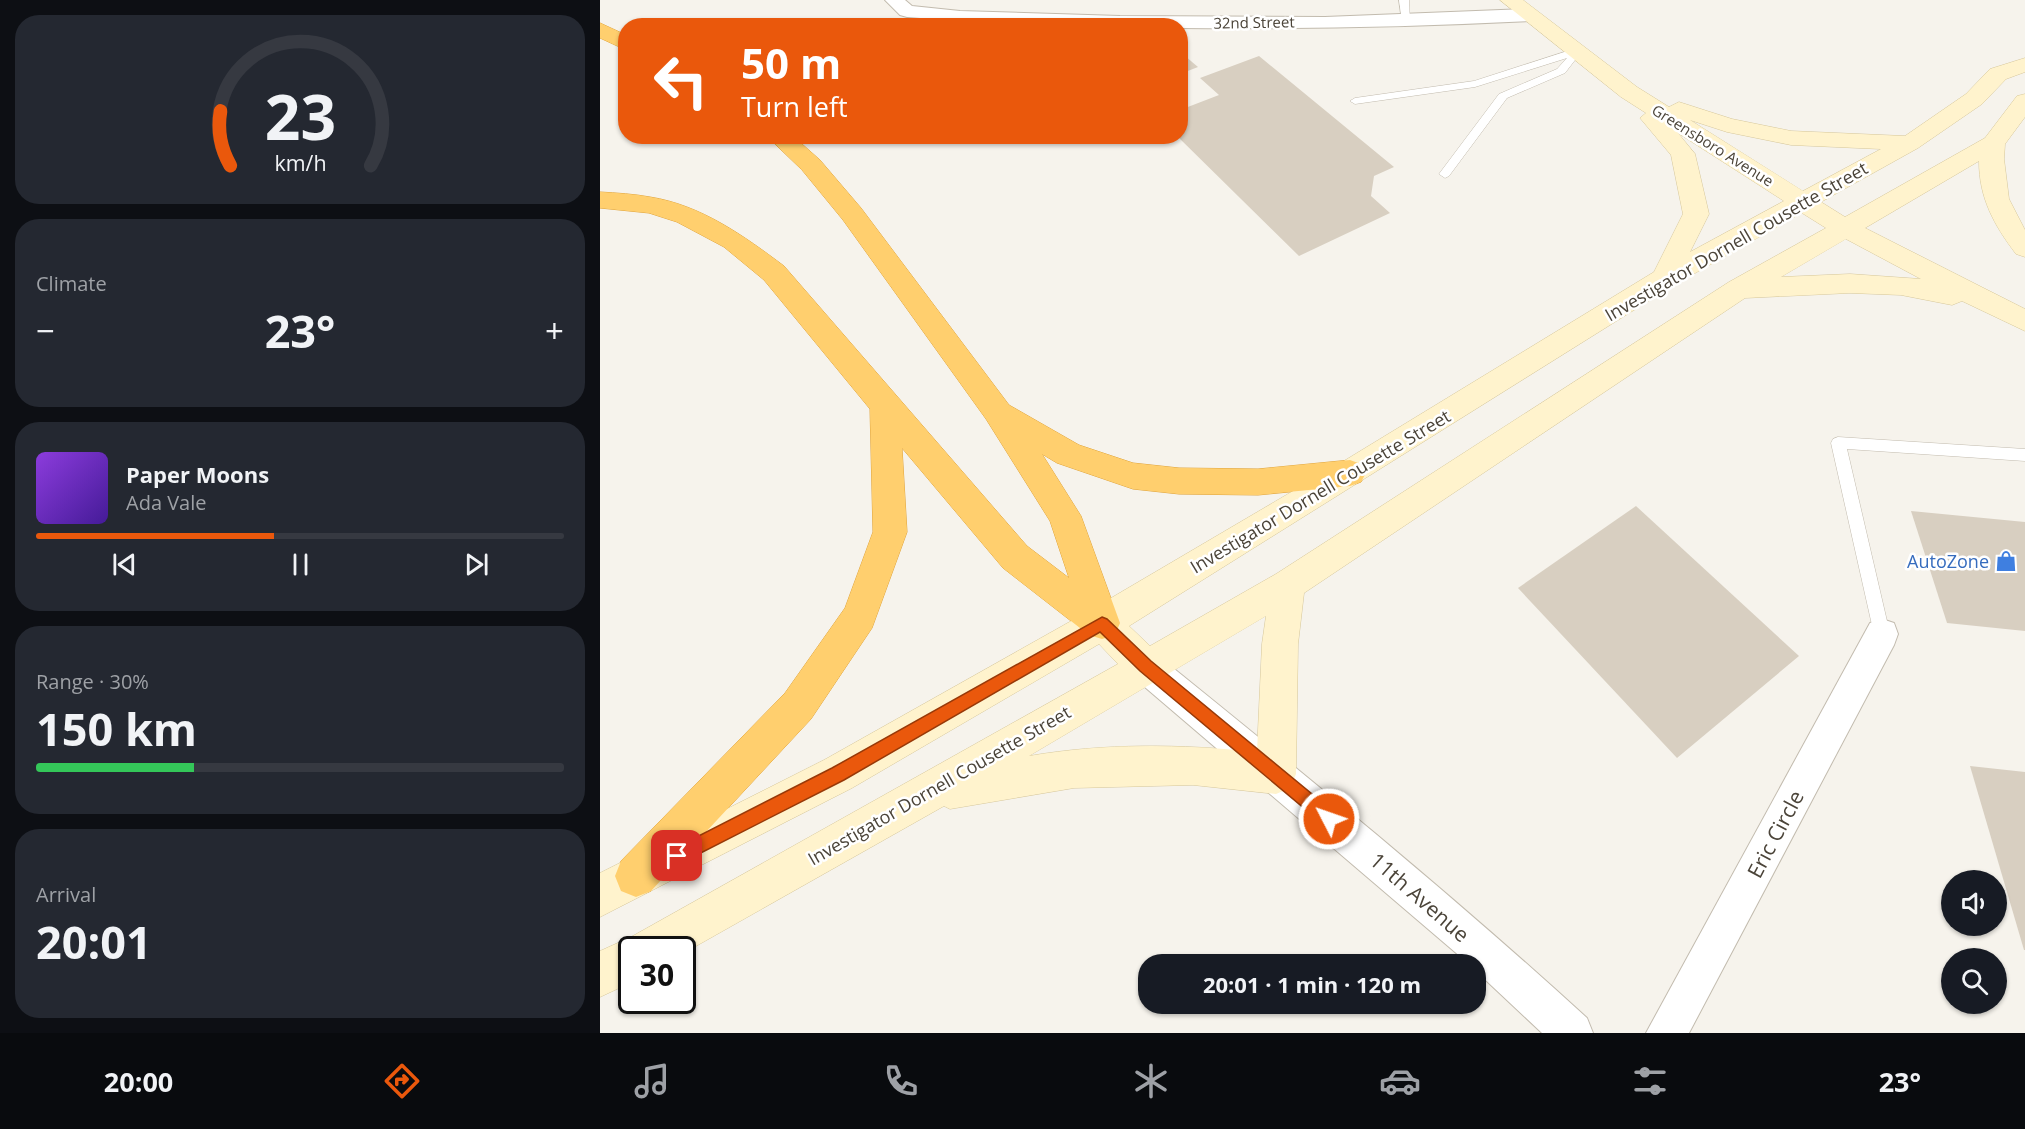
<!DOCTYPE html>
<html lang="en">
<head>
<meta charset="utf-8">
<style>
  :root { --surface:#171b24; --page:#242831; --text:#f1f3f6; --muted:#9ea1a6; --line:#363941; --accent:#ea580c }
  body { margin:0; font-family:"Open Sans",sans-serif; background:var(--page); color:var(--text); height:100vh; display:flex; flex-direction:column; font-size:22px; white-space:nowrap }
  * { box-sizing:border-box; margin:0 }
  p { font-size:20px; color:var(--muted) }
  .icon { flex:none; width:33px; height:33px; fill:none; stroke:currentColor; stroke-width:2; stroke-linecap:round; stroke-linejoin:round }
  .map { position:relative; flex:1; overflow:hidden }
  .side { display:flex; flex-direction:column; gap:15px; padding:15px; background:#0d0f14; width:600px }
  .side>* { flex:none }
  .top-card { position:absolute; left:18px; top:18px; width:570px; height:126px; border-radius:24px; box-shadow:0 2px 4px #0004; background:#ea580c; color:#fff; overflow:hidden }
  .fabs { position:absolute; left:1341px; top:870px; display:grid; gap:12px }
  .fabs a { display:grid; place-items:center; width:66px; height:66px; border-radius:50%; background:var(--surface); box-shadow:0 2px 4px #0004; font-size:30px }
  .speed { position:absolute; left:18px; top:936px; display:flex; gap:12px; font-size:30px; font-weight:700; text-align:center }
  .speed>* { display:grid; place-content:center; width:78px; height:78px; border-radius:50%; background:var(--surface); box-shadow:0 2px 4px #0004; line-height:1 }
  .speed .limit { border:3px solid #111; border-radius:9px; background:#fff; color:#111 }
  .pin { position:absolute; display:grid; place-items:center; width:51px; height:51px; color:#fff; margin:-26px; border-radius:12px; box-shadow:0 3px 9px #0006 }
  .me { position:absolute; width:66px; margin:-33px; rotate:311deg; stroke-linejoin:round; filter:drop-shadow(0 0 4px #0008) }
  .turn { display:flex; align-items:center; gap:21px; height:126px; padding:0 24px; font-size:27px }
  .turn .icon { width:78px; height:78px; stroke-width:2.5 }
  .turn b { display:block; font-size:42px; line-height:51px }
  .big { font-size:45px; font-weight:700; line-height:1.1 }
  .side .card { flex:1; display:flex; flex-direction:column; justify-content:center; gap:9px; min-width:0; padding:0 21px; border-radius:24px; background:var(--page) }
  .side .dial { align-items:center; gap:0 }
  .dial svg { height:156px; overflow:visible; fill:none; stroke:var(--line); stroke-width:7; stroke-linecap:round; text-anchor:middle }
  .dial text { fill:var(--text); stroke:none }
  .song { display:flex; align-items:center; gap:18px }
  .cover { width:72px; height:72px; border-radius:9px; background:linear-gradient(135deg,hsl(270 70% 55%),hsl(260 70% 35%)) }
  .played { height:6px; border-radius:3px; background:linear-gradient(90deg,var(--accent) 45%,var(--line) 45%) }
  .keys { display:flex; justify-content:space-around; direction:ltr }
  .heat { display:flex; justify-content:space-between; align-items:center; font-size:33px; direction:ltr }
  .charge { height:9px; border-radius:4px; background:linear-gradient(90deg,#34c759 30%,var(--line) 0) }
  .trip { position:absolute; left:538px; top:954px; width:348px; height:60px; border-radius:24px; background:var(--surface); box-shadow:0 2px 4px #0004; font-weight:700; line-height:60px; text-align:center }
  .tab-bar { display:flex; height:96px; justify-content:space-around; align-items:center; background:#090b0e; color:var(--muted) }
  .tab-bar .icon { width:42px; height:42px }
  .tab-bar .selected { color:var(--accent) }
  .tab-bar b { font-size:27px; color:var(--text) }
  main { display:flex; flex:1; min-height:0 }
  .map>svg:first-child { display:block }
  .building { fill:#d8cfc1 }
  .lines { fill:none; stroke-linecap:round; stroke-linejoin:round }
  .lane-casing { stroke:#c2bbae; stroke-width:1 }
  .street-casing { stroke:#c2bbae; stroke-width:2 }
  .secondary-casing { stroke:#d6c79b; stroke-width:1 }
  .highway-casing { stroke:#e0a43c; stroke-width:1 }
  .lane { fill:#fff; fill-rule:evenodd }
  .street { fill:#fff; fill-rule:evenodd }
  .secondary { fill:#fff3cd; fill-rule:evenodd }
  .highway { fill:#ffcf6e; fill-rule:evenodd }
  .route { fill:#ea580c; stroke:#983908; stroke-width:1.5 }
  .labels { text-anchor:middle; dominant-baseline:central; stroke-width:5; stroke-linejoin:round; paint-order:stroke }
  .far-street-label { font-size:15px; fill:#4b4439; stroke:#fff }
  .street-label { font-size:18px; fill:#4b4439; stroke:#fff }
  .shop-label { font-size:18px; fill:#366cbe; stroke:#fff; text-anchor:end }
  .near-street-label { font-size:21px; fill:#4b4439; stroke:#fff }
</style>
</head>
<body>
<main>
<section class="side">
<div class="card dial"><svg viewBox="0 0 100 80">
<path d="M14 69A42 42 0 1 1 86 69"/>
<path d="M14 69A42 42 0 0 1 9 41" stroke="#ea580c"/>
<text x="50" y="56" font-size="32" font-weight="700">23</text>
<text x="50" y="72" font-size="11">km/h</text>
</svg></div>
<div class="card"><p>Climate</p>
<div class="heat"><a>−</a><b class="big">23°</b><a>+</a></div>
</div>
<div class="card">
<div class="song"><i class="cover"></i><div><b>Paper Moons</b><p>Ada Vale</p></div></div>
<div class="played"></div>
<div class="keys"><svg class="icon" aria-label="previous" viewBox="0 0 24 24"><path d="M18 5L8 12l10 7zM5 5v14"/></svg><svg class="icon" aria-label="pause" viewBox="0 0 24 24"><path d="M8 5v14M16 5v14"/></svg><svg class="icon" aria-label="next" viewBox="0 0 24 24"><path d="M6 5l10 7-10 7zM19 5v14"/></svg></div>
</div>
<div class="card"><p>Range · 30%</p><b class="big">150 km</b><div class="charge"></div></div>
<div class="card"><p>Arrival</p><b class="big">20:01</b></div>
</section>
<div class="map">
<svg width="1425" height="1033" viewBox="0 0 1425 1033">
  <rect width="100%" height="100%" fill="#f6f3ec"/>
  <!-- building -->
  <g class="building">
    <path d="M585 56 598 67 580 74V57Z"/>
    <path d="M659 56 794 167 774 176 771 196 790 213 699 256 577 136H580V110L619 95 600 78Z"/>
    <path d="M1036 506 1199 656 1077 758 918 588Z"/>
    <path d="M1311 511 1425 522V631L1347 623Z"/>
    <path d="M1370 766 1425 772V950H1424Z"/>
  </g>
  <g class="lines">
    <defs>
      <g id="lane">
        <path d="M799 0H809L810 23 802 21Z"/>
        <path d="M977 48 982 51 965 73 907 98 849 176 845 178 839 174 899 94 957 69 967 58 875 87 755 104 750 101 755 98 874 81Z"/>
        <path d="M1238 437 1425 449V461L1247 449 1290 634 1288 639 1282 642 1276 639 1274 634 1231 443 1233 439Z"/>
      </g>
      <g id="street">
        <path d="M285 0H305L312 6 360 11 520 16 725 17 929 9 936 11 938 15 936 19 929 21C813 27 697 29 580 28V26L413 25 307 17 300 15Z"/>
        <path d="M1282 619 1294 623 1298 634 1294 645 1089 1033H1046L1270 623Z"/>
        <path d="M545 650 557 655C703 773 848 891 987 1018L993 1033H942L876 971V964H869L533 677 528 666 533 655Z"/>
      </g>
      <path id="secondary" d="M900 0H923L1037 87 1069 107 1079 102 1132 119 1191 131 1305 136 1366 94 1390 69 1425 58V72L1406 79 1382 104 1318 148 1221 202 1245 217 1385 138 1417 96 1425 94V117L1405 144 1404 159 1409 199 1425 230V257L1416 254C1394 225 1379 198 1379 161L1265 228 1425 309V331L1362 301 1352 305 1301 295 1250 293 1145 298 704 593 698 644 696 774 690 788 676 794 593 785 474 788 350 809 344 806 82 954V950H32V982L0 997V951L31 937 518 664 499 644 252 788 0 917V873L224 760 489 611 739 464 1054 272 1083 214 1071 155 1040 118 1046 113 1021 97ZM1090 120 1127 132 1191 145 1281 149 1203 191ZM1078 133 1184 201 1090 252 1109 214 1095 154ZM1202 213 1226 228 1129 282 676 574 550 646 529 626 1074 285ZM1246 239 1321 279 1250 274 1181 277ZM666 616 662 644 657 752C581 744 505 743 429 756Z"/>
      <g id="highway">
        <path d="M0 23 26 35V50L0 38Z"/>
        <path d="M167 136H193L220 160 261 208 409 405 479 445 533 463 579 468 658 469 750 460 761 464 766 473 761 482 750 486 658 495 579 494 533 489 457 463 442 454 481 516 520 623 515 635 502 639 489 635 403 568 302 448 307 532 272 628 211 719 51 891 36 897 21 891 15 876 21 861 185 693 245 608 273 532 270 409 164 280 124 247 77 222 49 213 0 208V192C17 193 34 194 50 197 101 205 144 236 184 266L427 546 469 578 450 521 386 419 243 220 202 170Z"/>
      </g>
    </defs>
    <!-- lane casing -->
    <use href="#lane" class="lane-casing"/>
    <!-- street casing -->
    <use href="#street" class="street-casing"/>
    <!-- secondary casing -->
    <use href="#secondary" class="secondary-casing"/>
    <!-- highway casing -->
    <use href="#highway" class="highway-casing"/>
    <!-- lane -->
    <use href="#lane" class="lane"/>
    <!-- street -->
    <use href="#street" class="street"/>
    <!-- secondary -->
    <use href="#secondary" class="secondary"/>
    <!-- highway -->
    <use href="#highway" class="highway"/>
  </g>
  <!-- route -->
  <path class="route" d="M502 617 507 619 551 661 735 813 737 819 735 824 729 827 723 824 540 671 500 632 244 780 83 862 77 864 71 862 68 856 71 850 232 768Z"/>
  <!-- icons -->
  <defs>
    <symbol id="shop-bare" viewBox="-9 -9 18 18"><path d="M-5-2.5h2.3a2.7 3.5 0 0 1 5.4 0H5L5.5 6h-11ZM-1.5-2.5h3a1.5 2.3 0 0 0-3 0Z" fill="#3f7fe0" stroke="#fff" stroke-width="2.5" paint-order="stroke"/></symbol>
  </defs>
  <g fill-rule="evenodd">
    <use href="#shop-bare" x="1391" y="546" width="30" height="30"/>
  </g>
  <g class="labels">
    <!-- far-street labels -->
    <g class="far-street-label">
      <text transform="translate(654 22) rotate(-1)">32nd Street</text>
      <text transform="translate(1113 145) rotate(32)">Greensboro Avenue</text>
    </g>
    <!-- street labels -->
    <g class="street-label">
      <text transform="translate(1136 241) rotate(-30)">Investigator Dornell Cousette Street</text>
      <text transform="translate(720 491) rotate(-31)">Investigator Dornell Cousette Street</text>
      <text transform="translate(339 785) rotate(-30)">Investigator Dornell Cousette Street</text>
    </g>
    <!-- shop labels -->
    <g class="shop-label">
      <text x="1389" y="561">AutoZone</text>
    </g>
    <!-- near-street labels -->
    <g class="near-street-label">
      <text transform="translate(1175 834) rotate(-62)">Eric Circle</text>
      <text transform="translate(820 897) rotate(41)">11th Avenue</text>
    </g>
  </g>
</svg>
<div class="fabs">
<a><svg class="icon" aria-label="sound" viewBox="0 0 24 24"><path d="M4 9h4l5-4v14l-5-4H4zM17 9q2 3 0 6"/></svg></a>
<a><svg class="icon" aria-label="search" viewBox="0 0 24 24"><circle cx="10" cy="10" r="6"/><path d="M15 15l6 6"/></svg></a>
</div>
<div class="speed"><div class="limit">30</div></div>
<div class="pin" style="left:77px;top:856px;background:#d93025"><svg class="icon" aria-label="arrive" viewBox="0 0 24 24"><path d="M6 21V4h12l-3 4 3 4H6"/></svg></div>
<svg class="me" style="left:729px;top:819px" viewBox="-20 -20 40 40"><circle r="17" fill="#ea580c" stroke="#fff" stroke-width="3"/><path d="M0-11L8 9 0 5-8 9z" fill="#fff"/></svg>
<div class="trip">20:01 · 1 min · 120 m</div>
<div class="top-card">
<div class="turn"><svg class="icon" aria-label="left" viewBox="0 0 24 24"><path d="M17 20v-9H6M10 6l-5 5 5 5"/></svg><div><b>50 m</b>Turn left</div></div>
</div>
</div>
</main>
<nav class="tab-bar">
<b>20:00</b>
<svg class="icon selected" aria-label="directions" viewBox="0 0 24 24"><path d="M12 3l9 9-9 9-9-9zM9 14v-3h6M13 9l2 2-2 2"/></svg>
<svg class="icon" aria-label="music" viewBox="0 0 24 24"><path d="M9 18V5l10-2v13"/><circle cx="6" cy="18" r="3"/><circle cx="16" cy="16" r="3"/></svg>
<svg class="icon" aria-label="phone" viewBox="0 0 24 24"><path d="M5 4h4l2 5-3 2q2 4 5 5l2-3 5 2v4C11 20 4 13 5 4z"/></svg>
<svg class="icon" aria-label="climate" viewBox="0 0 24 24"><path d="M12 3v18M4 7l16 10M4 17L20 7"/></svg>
<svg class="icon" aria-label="car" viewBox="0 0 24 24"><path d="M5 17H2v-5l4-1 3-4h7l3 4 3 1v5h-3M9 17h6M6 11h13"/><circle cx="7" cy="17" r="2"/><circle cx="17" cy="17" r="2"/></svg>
<svg class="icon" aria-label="filters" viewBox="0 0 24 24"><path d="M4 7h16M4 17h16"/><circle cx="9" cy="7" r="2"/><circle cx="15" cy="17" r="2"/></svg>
<b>23°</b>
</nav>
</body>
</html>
